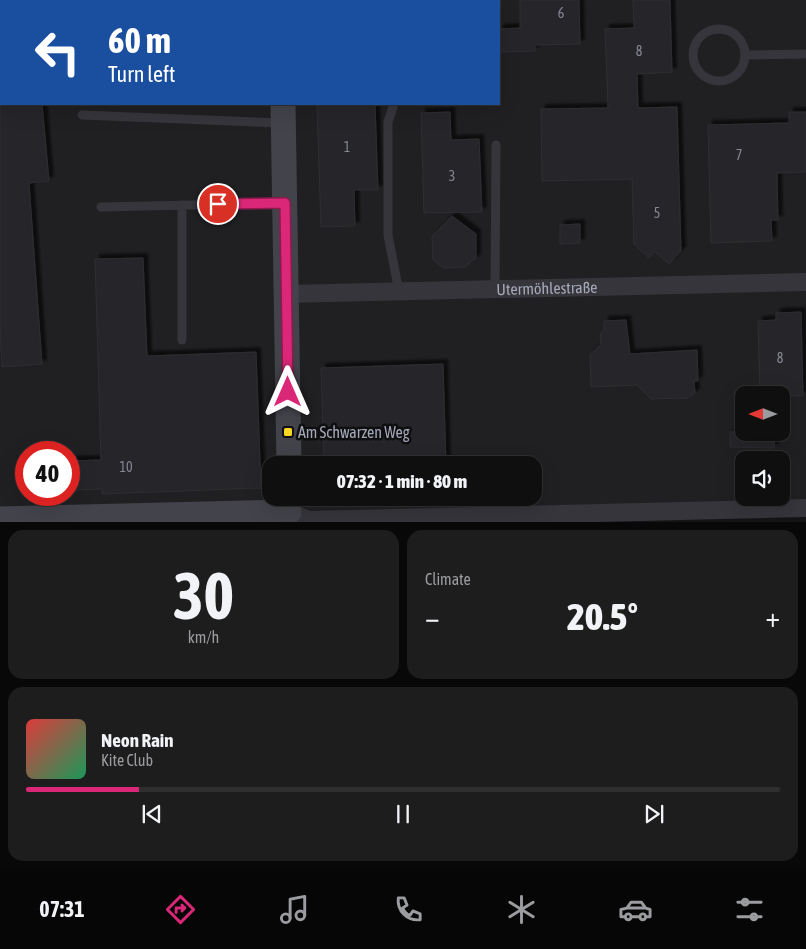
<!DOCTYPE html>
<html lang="en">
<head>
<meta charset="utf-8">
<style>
  :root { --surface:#0f0f10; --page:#1d1d1e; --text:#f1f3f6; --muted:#9b9c9f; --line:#2f2f30; --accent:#db2777 }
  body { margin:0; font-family:"Asap Condensed",sans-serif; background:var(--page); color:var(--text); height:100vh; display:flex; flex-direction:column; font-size:19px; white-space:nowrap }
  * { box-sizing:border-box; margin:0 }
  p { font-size:16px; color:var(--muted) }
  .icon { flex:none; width:28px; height:28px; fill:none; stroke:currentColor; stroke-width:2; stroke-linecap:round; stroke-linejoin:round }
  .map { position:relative; height:522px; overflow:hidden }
  .sheet { display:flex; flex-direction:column; gap:8px; padding:8px; background:#080809; flex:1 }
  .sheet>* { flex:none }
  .banner { position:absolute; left:0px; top:0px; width:500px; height:105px; box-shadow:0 5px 20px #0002,0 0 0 1px var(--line); background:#1a4fa0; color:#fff; overflow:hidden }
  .needle { width:32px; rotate:270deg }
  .controls { position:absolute; left:735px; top:386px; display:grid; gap:10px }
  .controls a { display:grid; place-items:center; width:55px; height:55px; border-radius:10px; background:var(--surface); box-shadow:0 5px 20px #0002,0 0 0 1px var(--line); font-size:25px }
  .speed { position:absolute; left:15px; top:441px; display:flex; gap:10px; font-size:25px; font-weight:700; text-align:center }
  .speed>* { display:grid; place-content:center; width:65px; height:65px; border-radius:50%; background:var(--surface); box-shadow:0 5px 20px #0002,0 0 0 1px var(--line); line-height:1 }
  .speed .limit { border:8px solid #d22; background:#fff; color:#111 }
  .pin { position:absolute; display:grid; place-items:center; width:42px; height:42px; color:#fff; margin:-21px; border:2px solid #fff; border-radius:50%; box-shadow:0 1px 5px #0007 }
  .me { position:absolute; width:55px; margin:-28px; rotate:0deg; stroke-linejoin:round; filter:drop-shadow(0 0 4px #0008) }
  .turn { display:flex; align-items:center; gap:18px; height:105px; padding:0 25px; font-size:22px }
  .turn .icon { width:65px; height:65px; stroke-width:2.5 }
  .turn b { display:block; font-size:35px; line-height:42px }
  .big { font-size:38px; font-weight:800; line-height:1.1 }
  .sheet .widget { flex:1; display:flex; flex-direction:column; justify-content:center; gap:8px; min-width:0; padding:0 18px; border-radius:15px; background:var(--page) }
  .sheet .dial { align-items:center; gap:0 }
  .dial b { font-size:65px; line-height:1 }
  .song { display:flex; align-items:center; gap:15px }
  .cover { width:60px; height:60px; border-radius:8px; background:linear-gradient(135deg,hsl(0 70% 55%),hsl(150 70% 35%)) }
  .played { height:5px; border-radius:2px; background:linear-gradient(90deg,var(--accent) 15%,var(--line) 15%) }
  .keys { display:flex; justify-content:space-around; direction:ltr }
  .heat { display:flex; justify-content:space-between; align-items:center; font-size:28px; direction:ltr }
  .sheet .tiles { flex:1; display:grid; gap:8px; grid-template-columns:1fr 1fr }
  .widget:last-child { grid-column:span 2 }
  .trip { position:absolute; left:262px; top:456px; width:280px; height:50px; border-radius:15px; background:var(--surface); box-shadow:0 5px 20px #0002,0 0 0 1px var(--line); font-weight:800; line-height:50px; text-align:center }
  .menu { display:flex; height:80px; justify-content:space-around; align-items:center; background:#060606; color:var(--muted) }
  .menu .icon { width:35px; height:35px }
  .menu .active { color:var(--accent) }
  .menu b { font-size:22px; color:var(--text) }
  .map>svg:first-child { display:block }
  .built { fill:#202023; fill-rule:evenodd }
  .building { fill:#27272a; stroke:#2e2e32; filter:url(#shadow) }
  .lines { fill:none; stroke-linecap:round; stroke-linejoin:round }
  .lane { stroke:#35353b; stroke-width:9 }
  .street { stroke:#35353b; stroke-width:18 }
  .secondary { stroke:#43434b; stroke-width:25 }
  .route-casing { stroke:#8e194d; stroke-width:12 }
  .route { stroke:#db2777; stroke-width:9 }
  .poi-dot { fill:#fed624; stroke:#0f0f11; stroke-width:2 }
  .labels { text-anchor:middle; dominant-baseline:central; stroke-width:5; stroke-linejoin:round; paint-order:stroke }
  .number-label { font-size:14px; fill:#858793 }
  .street-label { font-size:16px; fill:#a5a8b7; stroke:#0f0f11 }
  .poi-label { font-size:16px; fill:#a5a8b7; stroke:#0f0f11; text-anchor:start }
</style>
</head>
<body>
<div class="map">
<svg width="806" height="522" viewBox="0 0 806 522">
  <defs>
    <filter id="shadow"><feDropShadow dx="4.5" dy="-4.5" stdDeviation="1" flood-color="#0009"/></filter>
  </defs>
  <rect width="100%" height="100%" fill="#141416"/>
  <!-- built -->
  <path class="built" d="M0 0H806V504L0 521ZM1 1H499V104H1ZM744 395H781V432H744ZM26 452H69V495H26ZM744 460H781V498H744ZM271 465H534V498H271Z"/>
  <!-- building -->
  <g class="building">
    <path d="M520 0H579L580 44 535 45V51L499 52V29L520 28Z"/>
    <path d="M633 0H670L672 72 637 74 638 108 677 107 681 251 669 264 655 252 649 258 634 244 632 179 542 181 541 109 608 108 605 29 634 28Z"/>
    <path d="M0 104H42L49 181 29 183 42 364 2 367 0 331Z"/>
    <path d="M317 104H375L378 190H354L355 226 321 227Z"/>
    <path d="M450 112 451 140 479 139 482 212 424 213 421 113Z"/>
    <path d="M789 112H806V172L777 173 778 220H771L772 241 711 243 708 125 789 123Z"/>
    <path d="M452 216 476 234V258L465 267 444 268 433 260 432 236Z"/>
    <path d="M580 224V243L560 244V225Z"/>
    <path d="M143 258 147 356 256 352 261 488 102 494V489L69 490V461L101 460 95 259Z"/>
    <path d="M801 312 803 396 760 395 758 321 776 320V313Z"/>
    <path d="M626 320 630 354 697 350 698 381H694L695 393 688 398 651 399 637 385 591 387 590 355 601 344 600 334 604 330V321Z"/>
    <path d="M443 364 446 465H324L321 368Z"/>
    <path d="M730 432H775L774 448 730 447Z"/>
  </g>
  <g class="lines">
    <!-- lane -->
    <g class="lane">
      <path d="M401 0V1"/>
      <circle cx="719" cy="55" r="26"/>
      <path d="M746 55 806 54"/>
      <path d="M394 104 388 122V235L399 292"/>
      <path d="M82 115 281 123"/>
      <path d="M182 205V340"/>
      <path d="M101 207 283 203"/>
      <path d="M495 289 496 145"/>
    </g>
    <!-- street -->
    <g class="street">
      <path id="s1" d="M287 294 806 282"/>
      <path d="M289 512 309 520 806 508"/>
    </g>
    <!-- secondary -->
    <g class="secondary">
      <path d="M281 0V1"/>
      <path d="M283 104 289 465"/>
      <path d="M0 519 289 512"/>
    </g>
  </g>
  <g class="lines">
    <defs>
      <path id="route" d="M218 204 285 203 288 392"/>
    </defs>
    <!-- route casing -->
    <use href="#route" class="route-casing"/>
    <!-- route -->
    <use href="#route" class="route"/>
  </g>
  <!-- markers -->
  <rect class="poi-dot" x="283" y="427" width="10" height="10" rx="2.5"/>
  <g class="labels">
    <!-- number labels -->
    <g class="number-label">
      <text x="561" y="13">6</text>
      <text x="639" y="51">8</text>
      <text x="347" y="147">1</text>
      <text x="739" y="155">7</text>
      <text x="452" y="176">3</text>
      <text x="657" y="213">5</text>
      <text x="780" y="358">8</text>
      <text x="126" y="467">10</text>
    </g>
    <!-- street labels -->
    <g class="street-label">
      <text stroke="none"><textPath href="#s1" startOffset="260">Utermöhlestraße</textPath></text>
    </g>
    <!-- poi labels -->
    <g class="poi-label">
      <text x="298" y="432">Am Schwarzen Weg</text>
    </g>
  </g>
</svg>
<div class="controls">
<a><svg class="needle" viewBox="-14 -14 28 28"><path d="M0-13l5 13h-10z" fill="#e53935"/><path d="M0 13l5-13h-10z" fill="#9b9c9f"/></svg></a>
<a><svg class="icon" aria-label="sound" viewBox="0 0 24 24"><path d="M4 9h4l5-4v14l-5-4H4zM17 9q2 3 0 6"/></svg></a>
</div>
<div class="speed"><div class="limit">40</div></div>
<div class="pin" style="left:218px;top:204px;background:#d93025"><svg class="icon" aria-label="arrive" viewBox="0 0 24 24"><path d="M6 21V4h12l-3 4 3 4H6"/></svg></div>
<svg class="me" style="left:288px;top:392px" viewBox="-20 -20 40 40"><path d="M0-17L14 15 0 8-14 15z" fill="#db2777" stroke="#fff" stroke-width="4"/></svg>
<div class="trip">07:32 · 1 min · 80 m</div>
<div class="banner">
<div class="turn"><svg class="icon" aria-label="left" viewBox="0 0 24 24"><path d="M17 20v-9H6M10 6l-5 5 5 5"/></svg><div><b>60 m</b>Turn left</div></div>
</div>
</div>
<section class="sheet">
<div class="tiles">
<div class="widget dial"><b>30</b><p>km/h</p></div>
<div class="widget"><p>Climate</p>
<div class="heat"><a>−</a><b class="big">20.5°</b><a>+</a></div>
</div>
<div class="widget">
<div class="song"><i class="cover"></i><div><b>Neon Rain</b><p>Kite Club</p></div></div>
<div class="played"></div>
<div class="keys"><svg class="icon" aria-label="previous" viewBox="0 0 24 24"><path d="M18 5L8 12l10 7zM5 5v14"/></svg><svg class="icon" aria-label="pause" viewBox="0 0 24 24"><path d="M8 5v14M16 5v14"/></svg><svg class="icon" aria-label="next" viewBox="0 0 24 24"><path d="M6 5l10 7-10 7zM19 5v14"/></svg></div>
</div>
</div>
</section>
<nav class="menu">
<b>07:31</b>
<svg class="icon active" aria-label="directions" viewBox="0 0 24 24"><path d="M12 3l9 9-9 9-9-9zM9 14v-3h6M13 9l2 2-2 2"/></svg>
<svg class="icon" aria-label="music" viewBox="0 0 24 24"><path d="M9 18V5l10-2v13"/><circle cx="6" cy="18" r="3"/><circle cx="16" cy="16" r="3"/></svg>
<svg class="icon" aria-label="phone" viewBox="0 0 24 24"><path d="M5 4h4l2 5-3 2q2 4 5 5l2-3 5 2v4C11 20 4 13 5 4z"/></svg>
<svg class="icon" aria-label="climate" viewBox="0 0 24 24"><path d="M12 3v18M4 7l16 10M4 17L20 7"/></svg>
<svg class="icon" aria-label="car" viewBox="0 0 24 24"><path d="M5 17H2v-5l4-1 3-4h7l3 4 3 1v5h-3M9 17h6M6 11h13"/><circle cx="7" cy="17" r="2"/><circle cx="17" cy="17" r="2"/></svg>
<svg class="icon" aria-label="filters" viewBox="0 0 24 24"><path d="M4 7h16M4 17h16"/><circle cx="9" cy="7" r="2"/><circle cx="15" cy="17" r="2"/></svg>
</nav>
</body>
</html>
